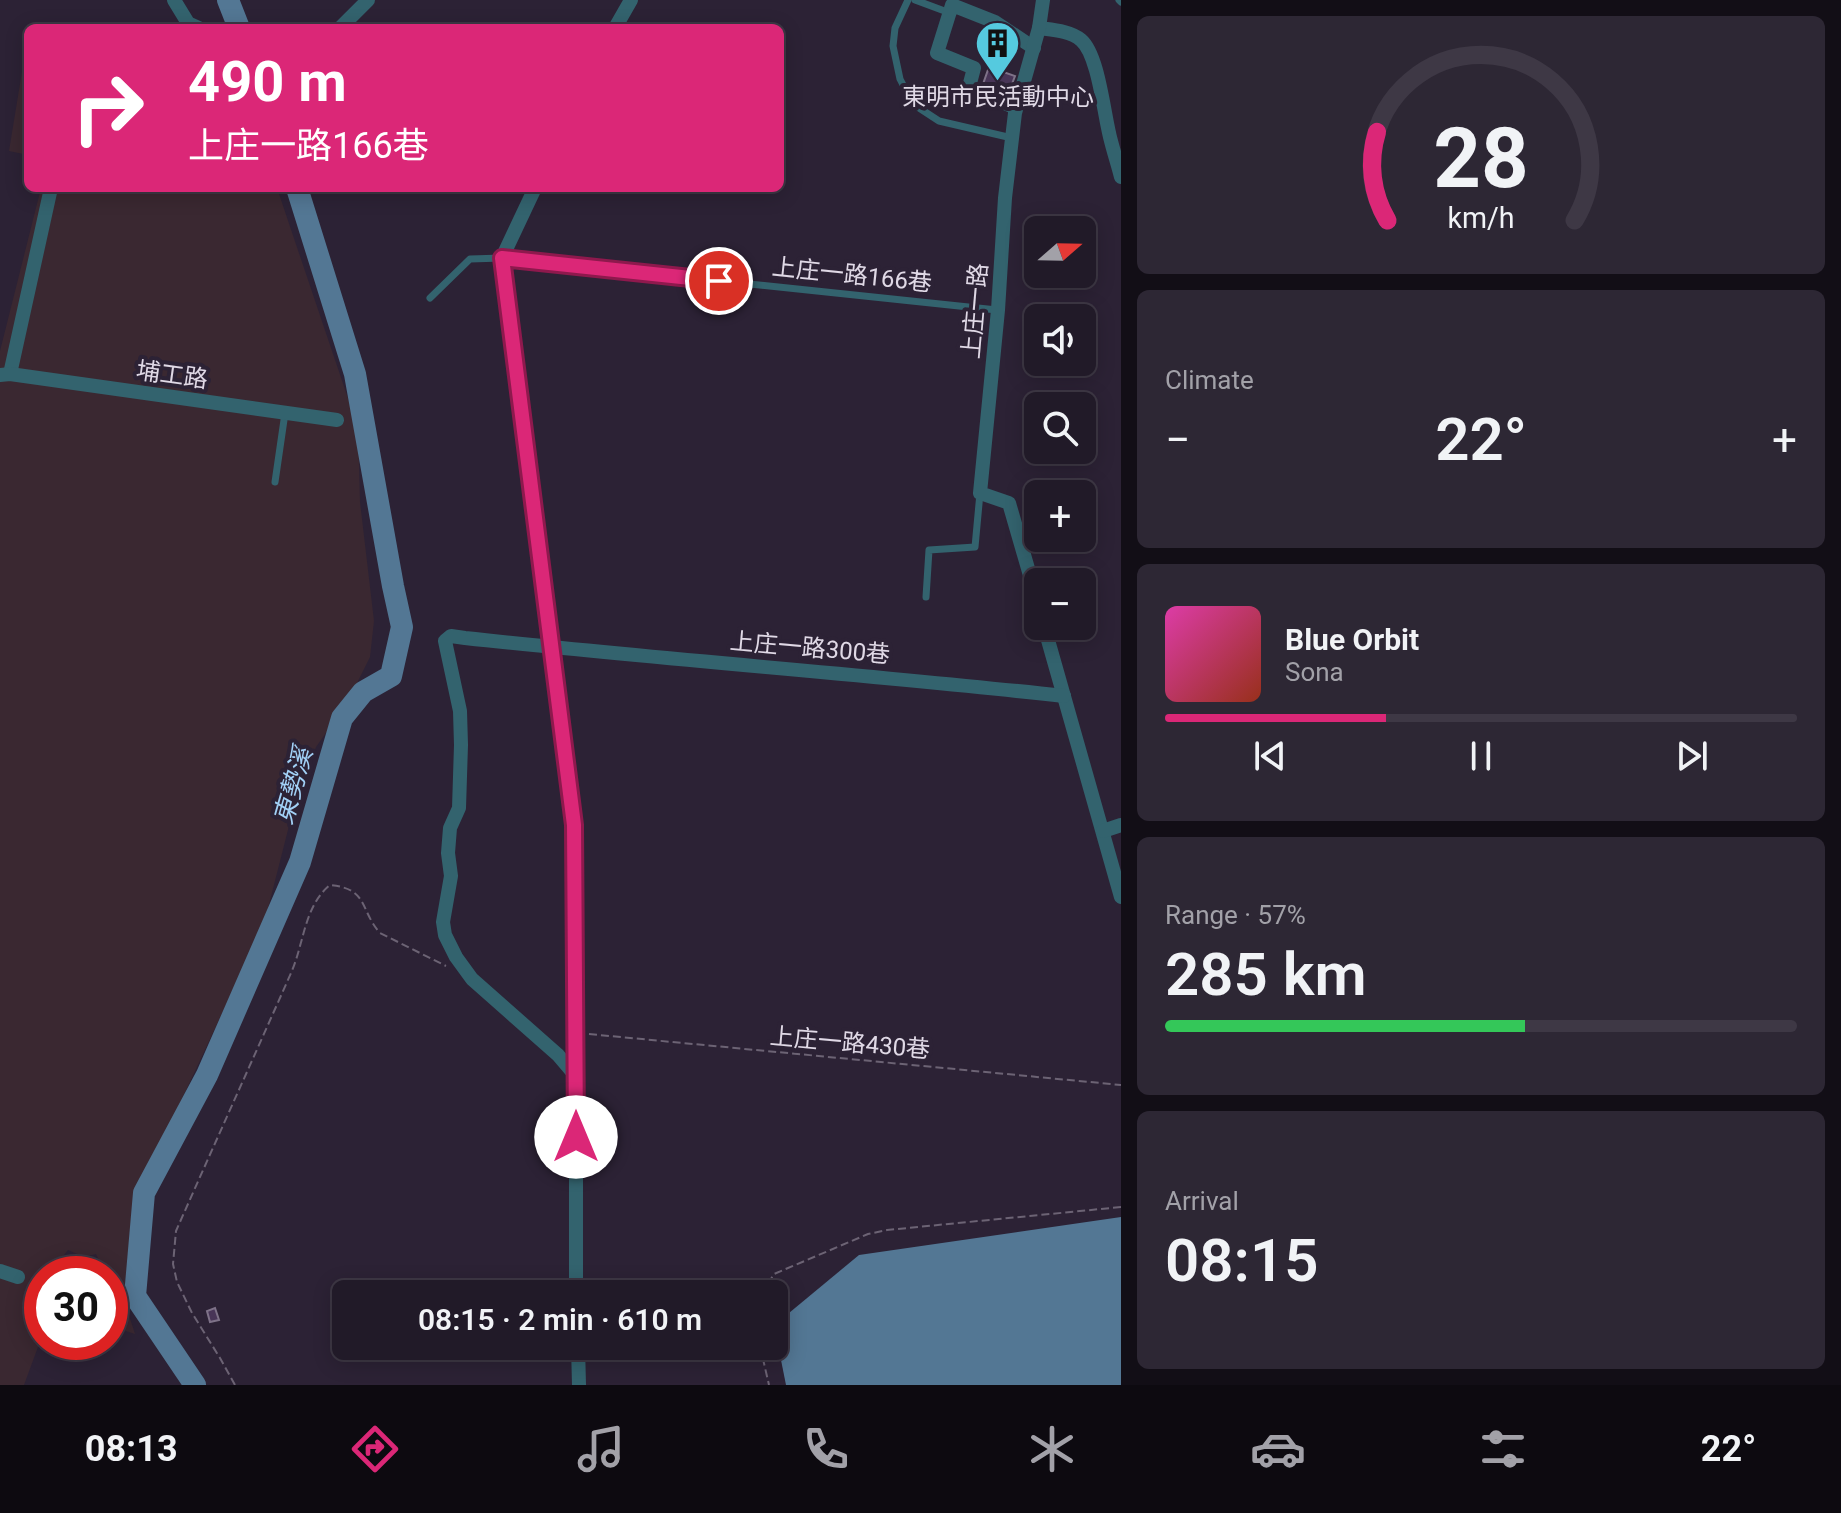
<!DOCTYPE html>
<html lang="en">
<head>
<meta charset="utf-8">
<style>
  :root { --surface:#211a28; --page:#2d2734; --text:#f1f3f6; --muted:#a2a1a8; --line:#3e3845; --accent:#db2777 }
  body { margin:0; font-family:Roboto,"Noto Sans TC",sans-serif; background:var(--page); color:var(--text); height:100vh; display:flex; flex-direction:column; font-size:30px; white-space:nowrap }
  * { box-sizing:border-box; margin:0 }
  p { font-size:26px; color:var(--muted) }
  .icon { flex:none; width:44px; height:44px; fill:none; stroke:currentColor; stroke-width:2; stroke-linecap:round; stroke-linejoin:round }
  .map { position:relative; flex:1; overflow:hidden }
  .sheet { display:flex; flex-direction:column; gap:16px; padding:16px; background:#120e16; width:720px }
  .sheet>* { flex:none }
  .banner { position:absolute; left:24px; top:24px; width:760px; height:168px; border-radius:12px; box-shadow:0 4px 20px #0003,0 0 0 2px var(--line); background:#db2777; color:#fff; overflow:hidden }
  .needle { width:52px; rotate:70deg }
  .controls { position:absolute; left:1024px; top:216px; display:grid; gap:16px }
  .controls a { display:grid; place-items:center; width:72px; height:72px; border-radius:12px; background:var(--surface); box-shadow:0 4px 20px #0003,0 0 0 2px var(--line); font-size:40px }
  .speed { position:absolute; left:24px; top:1256px; display:flex; gap:16px; font-size:40px; font-weight:700; text-align:center }
  .speed>* { display:grid; place-content:center; width:104px; height:104px; border-radius:50%; background:var(--surface); box-shadow:0 4px 20px #0003,0 0 0 2px var(--line); line-height:1 }
  .speed .limit { border:12px solid #d22; background:#fff; color:#111 }
  .pin { position:absolute; display:grid; place-items:center; width:68px; height:68px; color:#fff; margin:-34px; border:4px solid #fff; border-radius:50%; box-shadow:0 2px 8px #0007 }
  .me { position:absolute; width:88px; margin:-44px; rotate:0deg; stroke-linejoin:round; filter:drop-shadow(0 0 6px #0008) }
  .turn { display:flex; align-items:center; gap:28px; height:168px; padding:0 32px; font-size:36px }
  .turn .icon { width:104px; height:104px; stroke-width:2.5 }
  .turn b { display:block; font-size:56px; line-height:68px }
  .big { font-size:60px; font-weight:600; line-height:1.1 }
  .sheet .widget { flex:1; display:flex; flex-direction:column; justify-content:center; gap:12px; min-width:0; padding:0 28px; border-radius:12px; background:var(--page) }
  .sheet .dial { align-items:center; gap:0 }
  .dial svg { height:208px; overflow:visible; fill:none; stroke:var(--line); stroke-width:7; stroke-linecap:round; text-anchor:middle }
  .dial text { fill:var(--text); stroke:none }
  .song { display:flex; align-items:center; gap:24px }
  .cover { width:96px; height:96px; border-radius:12px; background:linear-gradient(135deg,hsl(320 70% 55%),hsl(10 70% 35%)) }
  .played { height:8px; border-radius:4px; background:linear-gradient(90deg,var(--accent) 35%,var(--line) 35%) }
  .keys { display:flex; justify-content:space-around; direction:ltr }
  .heat { display:flex; justify-content:space-between; align-items:center; font-size:44px; direction:ltr }
  .charge { height:12px; border-radius:6px; background:linear-gradient(90deg,#34c759 57%,var(--line) 0) }
  .trip { position:absolute; left:332px; top:1280px; width:456px; height:80px; border-radius:12px; background:var(--surface); box-shadow:0 4px 20px #0003,0 0 0 2px var(--line); font-weight:600; line-height:80px; text-align:center }
  .dock { display:flex; height:128px; justify-content:space-around; align-items:center; background:#0d0a10; color:var(--muted) }
  .dock .icon { width:56px; height:56px }
  .dock .on { color:var(--accent) }
  .dock b { font-size:36px; color:var(--text) }
  main { display:flex; flex:1; min-height:0 }
  .map>svg:first-child { display:block }
  .industrial { fill:#3a2831 }
  .water { fill:#537794 }
  .lines { fill:none; stroke-linecap:round; stroke-linejoin:round }
  .river { stroke:#537794; stroke-width:22 }
  .building { fill:#483557; stroke:#7e7288; stroke-width:2 }
  .path { stroke:#6c6374; stroke-width:2; stroke-dasharray:8 4; stroke-linecap:butt }
  .lane { stroke:#33636e; stroke-width:7 }
  .street { stroke:#33636e; stroke-width:14 }
  .route-casing { stroke:#8e194d; stroke-width:20 }
  .route { stroke:#db2777; stroke-width:14 }
  .labels { text-anchor:middle; dominant-baseline:central; stroke-width:8; stroke-linejoin:round; paint-order:stroke }
  .poi-label { font-size:24px; fill:#e0d9e6; stroke:#2c2235 }
  .street-label { font-size:24px; fill:#e0d9e6; stroke:#2c2235 }
  .water-label { font-size:26px; font-style:italic; fill:#a2d1f7; stroke:#2c2235 }
</style>
</head>
<body>
<main>
<div class="map">
<svg width="1121" height="1385" viewBox="0 0 1121 1385">
  <rect width="100%" height="100%" fill="#2c2235"/>
  <!-- industrial -->
  <g class="industrial">
    <path d="M28 35V155L9 151Z"/>
    <path d="M41 188H277L358 428 360 502 374 621 370 657 347 703 316 747 290 822 264 924 150 1167 132 1212 125 1285V1303L135 1334 123 1330 110 1320V1274H103V1268L96 1254 84 1257 68 1250 49 1274H42V1336L24 1385H0V351Z"/>
  </g>
  <!-- water -->
  <path class="water" d="M1121 1217V1385H786L779 1350V1335L789 1313 859 1255Z"/>
  <g class="lines">
    <!-- river -->
    <g class="river">
      <path d="M228 0 239 28"/>
      <path d="M195 1385 135 1296 144 1193 207 1075 300 862 342 718 363 692 391 676 402 627 393 586 355 374 297 188"/>
    </g>
  </g>
  <!-- building -->
  <g class="building">
    <path d="M989 67 1015 76 1007 97 982 87Z"/>
    <path d="M215 1308 219 1320 210 1322 207 1311Z"/>
  </g>
  <g class="lines">
    <!-- path -->
    <g class="path">
      <path d="M589 1034 1121 1085"/>
      <path d="M762 1294 774 1274 868 1234 887 1230 1121 1207"/>
      <path d="M760 1346 769 1385"/>
      <path d="M235 1385 220 1358 192 1313 177 1282 173 1264 176 1231C214 1145 253 1059 291 973 304 944 304 906 330 885 369 889 359 909 380 933L446 966"/>
    </g>
    <!-- lane -->
    <g class="lane">
      <path d="M908 0 895 28 893 46 900 79 913 104 939 121 1012 138"/>
      <path d="M915 0 950 13"/>
      <path d="M1119 0 1121 2"/>
      <path d="M430 298 470 259 502 258 997 310"/>
      <path d="M275 482 285 413"/>
      <path d="M926 597 929 550 975 547 980 493"/>
    </g>
    <!-- street -->
    <g class="street">
      <path d="M174 0 188 23 199 28"/>
      <path d="M340 28 368 0"/>
      <path d="M615 28 631 0"/>
      <path d="M1039 28C1053 30 1070 31 1081 40 1099 55 1104 117 1111 141 1114 153 1118 165 1121 177"/>
      <path d="M1016 108 969 87 974 68 937 53 952 5 995 22 1034 48"/>
      <path d="M535 188 502 258 574 825 576 1033V1294"/>
      <path d="M10 374 51 188"/>
      <path d="M0 375 10 374 337 420"/>
      <path d="M1038 603 1009 503 980 493 998 310 1005 198 1015 113 1039 28 1043 0"/>
      <path d="M1044 626 1121 897"/>
      <path d="M1103 831 1121 825"/>
      <path d="M575 1075 558 1055 472 979 456 957 445 935 443 922 451 876 448 853 450 828 459 808 461 745 460 711 445 641 451 636 465 638C665 660 865 674 1064 696"/>
      <path d="M0 1271 18 1277"/>
      <path d="M578 1346 579 1385"/>
    </g>
  </g>
  <g class="lines">
    <defs>
      <path id="route" d="M576 1137 574 825 502 258 719 281"/>
    </defs>
    <!-- route casing -->
    <use href="#route" class="route-casing"/>
    <!-- route -->
    <use href="#route" class="route"/>
  </g>
  <!-- icons -->
  <defs>
    <symbol id="building-pin" viewBox="-11 -11 22 30"><path d="M0 17L-7.5 6A9.5 9.5 0 1 1 7.5 6Z" fill="#55cadf" stroke="#2c2235"/><path d="M-4-6H4V6H1V3H-1V6H-4ZM-2.5-4.3h1.7v1.8h-1.7ZM.8-4.3h1.7v1.8H.8ZM-2.5-1h1.7V.8h-1.7ZM.8-1h1.7V.8H.8Z" fill="#111"/></symbol>
  </defs>
  <g fill-rule="evenodd">
    <use href="#building-pin" x="972" y="18" width="51" height="69"/>
  </g>
  <g class="labels">
    <!-- poi labels -->
    <g class="poi-label">
      <text x="998" y="97">東明市民活動中心</text>
    </g>
    <!-- street labels -->
    <g class="street-label">
      <text transform="translate(852 275) rotate(6)">上庄一路166巷</text>
      <text transform="translate(975 311) rotate(-85)">上庄一路</text>
      <text transform="translate(172 375) rotate(8)">埔工路</text>
      <text transform="translate(810 648) rotate(5)">上庄一路300巷</text>
      <text transform="translate(850 1043) rotate(5)">上庄一路430巷</text>
    </g>
    <!-- water labels -->
    <g class="water-label">
      <text transform="translate(293 786) rotate(-74)">東勢溪</text>
    </g>
  </g>
</svg>
<div class="controls">
<a><svg class="needle" viewBox="-14 -14 28 28"><path d="M0-13l5 13h-10z" fill="#e53935"/><path d="M0 13l5-13h-10z" fill="#a2a1a8"/></svg></a>
<a><svg class="icon" aria-label="sound" viewBox="0 0 24 24"><path d="M4 9h4l5-4v14l-5-4H4zM17 9q2 3 0 6"/></svg></a>
<a><svg class="icon" aria-label="search" viewBox="0 0 24 24"><circle cx="10" cy="10" r="6"/><path d="M15 15l6 6"/></svg></a>
<a>+</a>
<a>−</a>
</div>
<div class="speed"><div class="limit">30</div></div>
<div class="pin" style="left:719px;top:281px;background:#d93025"><svg class="icon" aria-label="arrive" viewBox="0 0 24 24"><path d="M6 21V4h12l-3 4 3 4H6"/></svg></div>
<svg class="me" style="left:576px;top:1137px" viewBox="-20 -20 40 40"><circle r="19" fill="#fff"/><path d="M0-13L10 11 0 6-10 11z" fill="#db2777"/></svg>
<div class="trip">08:15 · 2 min · 610 m</div>
<div class="banner">
<div class="turn"><svg class="icon" aria-label="right" viewBox="0 0 24 24"><path d="M7 20v-9h11M14 6l5 5-5 5"/></svg><div><b>490 m</b>上庄一路166巷</div></div>
</div>
</div>
<section class="sheet">
<div class="widget dial"><svg viewBox="0 0 100 80">
<path d="M14 69A42 42 0 1 1 86 69"/>
<path d="M14 69A42 42 0 0 1 10 35" stroke="#db2777"/>
<text x="50" y="56" font-size="32" font-weight="700">28</text>
<text x="50" y="72" font-size="11">km/h</text>
</svg></div>
<div class="widget"><p>Climate</p>
<div class="heat"><a>−</a><b class="big">22°</b><a>+</a></div>
</div>
<div class="widget">
<div class="song"><i class="cover"></i><div><b>Blue Orbit</b><p>Sona</p></div></div>
<div class="played"></div>
<div class="keys"><svg class="icon" aria-label="previous" viewBox="0 0 24 24"><path d="M18 5L8 12l10 7zM5 5v14"/></svg><svg class="icon" aria-label="pause" viewBox="0 0 24 24"><path d="M8 5v14M16 5v14"/></svg><svg class="icon" aria-label="next" viewBox="0 0 24 24"><path d="M6 5l10 7-10 7zM19 5v14"/></svg></div>
</div>
<div class="widget"><p>Range · 57%</p><b class="big">285 km</b><div class="charge"></div></div>
<div class="widget"><p>Arrival</p><b class="big">08:15</b></div>
</section>
</main>
<nav class="dock">
<b>08:13</b>
<svg class="icon on" aria-label="directions" viewBox="0 0 24 24"><path d="M12 3l9 9-9 9-9-9zM9 14v-3h6M13 9l2 2-2 2"/></svg>
<svg class="icon" aria-label="music" viewBox="0 0 24 24"><path d="M9 18V5l10-2v13"/><circle cx="6" cy="18" r="3"/><circle cx="16" cy="16" r="3"/></svg>
<svg class="icon" aria-label="phone" viewBox="0 0 24 24"><path d="M5 4h4l2 5-3 2q2 4 5 5l2-3 5 2v4C11 20 4 13 5 4z"/></svg>
<svg class="icon" aria-label="climate" viewBox="0 0 24 24"><path d="M12 3v18M4 7l16 10M4 17L20 7"/></svg>
<svg class="icon" aria-label="car" viewBox="0 0 24 24"><path d="M5 17H2v-5l4-1 3-4h7l3 4 3 1v5h-3M9 17h6M6 11h13"/><circle cx="7" cy="17" r="2"/><circle cx="17" cy="17" r="2"/></svg>
<svg class="icon" aria-label="filters" viewBox="0 0 24 24"><path d="M4 7h16M4 17h16"/><circle cx="9" cy="7" r="2"/><circle cx="15" cy="17" r="2"/></svg>
<b>22°</b>
</nav>
</body>
</html>
